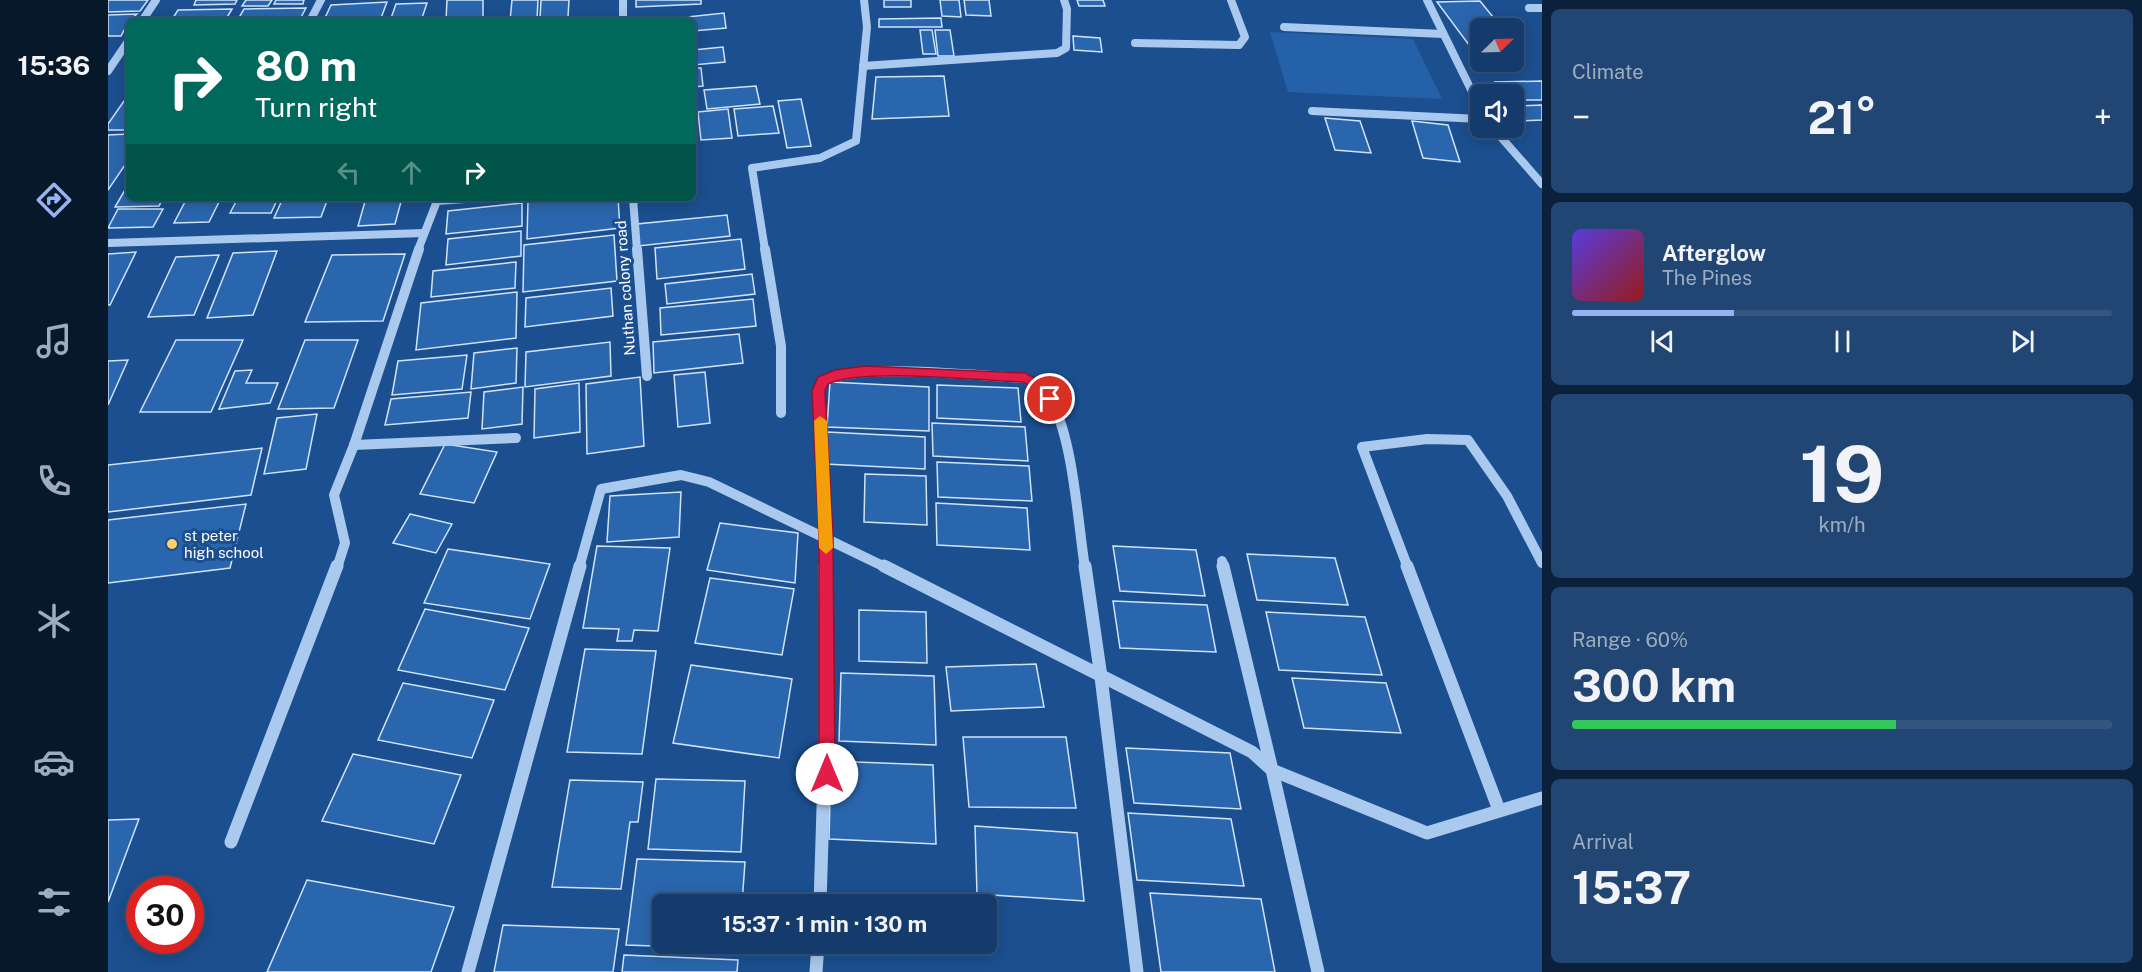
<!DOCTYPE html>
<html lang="en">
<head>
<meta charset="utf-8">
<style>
  :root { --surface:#143b6b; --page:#214673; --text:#f1f3f6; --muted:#9dadc1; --line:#33557e; --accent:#95b2f1 }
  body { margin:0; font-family:"Public Sans",sans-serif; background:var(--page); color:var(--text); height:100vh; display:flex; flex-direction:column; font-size:22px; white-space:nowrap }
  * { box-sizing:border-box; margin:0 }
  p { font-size:20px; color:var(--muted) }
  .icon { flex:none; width:33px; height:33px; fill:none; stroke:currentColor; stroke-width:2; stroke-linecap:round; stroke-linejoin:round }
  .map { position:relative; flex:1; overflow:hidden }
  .sheet { display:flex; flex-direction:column; gap:9px; padding:9px; background:#0b203b; width:600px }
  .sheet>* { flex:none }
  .banner { position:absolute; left:18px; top:18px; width:570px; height:183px; border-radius:9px; box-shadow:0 3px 15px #0003,0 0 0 2px var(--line); background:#00695c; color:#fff; overflow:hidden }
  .needle { width:39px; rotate:67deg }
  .tools { position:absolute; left:1362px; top:18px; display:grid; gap:12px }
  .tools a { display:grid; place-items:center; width:54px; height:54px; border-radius:9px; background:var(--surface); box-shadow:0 3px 15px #0003,0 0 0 2px var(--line); font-size:30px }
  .speed { position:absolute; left:18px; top:876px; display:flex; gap:12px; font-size:30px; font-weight:700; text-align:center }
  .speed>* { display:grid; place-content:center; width:78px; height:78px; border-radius:50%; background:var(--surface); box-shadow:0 3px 15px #0003,0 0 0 2px var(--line); line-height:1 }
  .speed .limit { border:9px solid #d22; background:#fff; color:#111 }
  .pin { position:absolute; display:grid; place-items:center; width:51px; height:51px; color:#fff; margin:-26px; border:3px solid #fff; border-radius:50%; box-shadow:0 2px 6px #0007 }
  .me { position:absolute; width:66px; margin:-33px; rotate:0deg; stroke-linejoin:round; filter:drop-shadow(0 0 4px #0008) }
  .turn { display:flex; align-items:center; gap:21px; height:126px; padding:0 30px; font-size:27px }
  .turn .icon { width:78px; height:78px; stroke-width:2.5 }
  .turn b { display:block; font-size:42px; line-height:51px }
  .lanes { display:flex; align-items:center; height:57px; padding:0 30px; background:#0003; justify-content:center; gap:30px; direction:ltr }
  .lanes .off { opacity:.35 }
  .big { font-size:45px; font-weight:700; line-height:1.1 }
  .sheet .card { flex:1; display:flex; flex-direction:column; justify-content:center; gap:9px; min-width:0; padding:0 21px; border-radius:9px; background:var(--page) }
  .sheet .dial { align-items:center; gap:0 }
  .dial b { font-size:78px; line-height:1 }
  .song { display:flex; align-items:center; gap:18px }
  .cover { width:72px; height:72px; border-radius:9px; background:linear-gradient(135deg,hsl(250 70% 55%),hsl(0 70% 35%)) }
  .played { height:6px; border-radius:3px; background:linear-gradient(90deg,var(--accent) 30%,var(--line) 30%) }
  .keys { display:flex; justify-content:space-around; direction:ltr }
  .heat { display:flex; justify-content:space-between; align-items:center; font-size:33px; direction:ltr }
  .charge { height:9px; border-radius:4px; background:linear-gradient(90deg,#34c759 60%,var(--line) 0) }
  .trip { position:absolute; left:544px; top:894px; width:345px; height:60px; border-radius:9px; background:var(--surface); box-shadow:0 3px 15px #0003,0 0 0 2px var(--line); font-weight:700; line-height:60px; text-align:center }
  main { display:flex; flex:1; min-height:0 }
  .dock { display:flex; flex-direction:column; width:108px; justify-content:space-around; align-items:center; background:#08182b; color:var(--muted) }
  .dock .icon { width:42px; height:42px }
  .dock .current { color:var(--accent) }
  .dock b { font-size:27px; color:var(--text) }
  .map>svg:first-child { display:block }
  .green { fill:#2461a8 }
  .building { fill:#2a66ad; stroke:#cfe3fa; stroke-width:1.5 }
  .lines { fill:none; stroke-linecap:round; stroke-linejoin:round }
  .minor-far2 { stroke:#a9c9ee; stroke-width:8 }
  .minor-far1 { stroke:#a9c9ee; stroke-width:10 }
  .minor { stroke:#a9c9ee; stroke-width:13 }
  .route { fill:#e11d48; stroke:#92132f; stroke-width:1.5 }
  .slow { fill:#f59e0b }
  .poi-dot { fill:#ffd166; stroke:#1b4f8f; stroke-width:2 }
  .labels { text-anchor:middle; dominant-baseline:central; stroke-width:6; stroke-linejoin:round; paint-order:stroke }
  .street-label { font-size:15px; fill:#fff; stroke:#1b4f8f }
  .poi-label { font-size:15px; fill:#fff; stroke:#1b4f8f; text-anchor:start }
</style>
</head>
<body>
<main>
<nav class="dock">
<b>15:36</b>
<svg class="icon current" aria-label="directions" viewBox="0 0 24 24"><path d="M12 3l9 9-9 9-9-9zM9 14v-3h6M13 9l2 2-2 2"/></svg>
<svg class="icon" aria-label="music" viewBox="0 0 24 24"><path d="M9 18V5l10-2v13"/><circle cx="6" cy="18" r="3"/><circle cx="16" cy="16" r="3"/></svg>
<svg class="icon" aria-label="phone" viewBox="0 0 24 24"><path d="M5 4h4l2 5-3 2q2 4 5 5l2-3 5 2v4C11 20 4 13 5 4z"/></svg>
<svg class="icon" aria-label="climate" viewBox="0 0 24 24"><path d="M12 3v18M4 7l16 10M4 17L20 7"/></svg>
<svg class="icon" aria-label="car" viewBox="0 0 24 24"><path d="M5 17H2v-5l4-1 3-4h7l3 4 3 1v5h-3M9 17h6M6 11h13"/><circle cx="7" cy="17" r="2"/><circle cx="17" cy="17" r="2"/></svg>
<svg class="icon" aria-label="filters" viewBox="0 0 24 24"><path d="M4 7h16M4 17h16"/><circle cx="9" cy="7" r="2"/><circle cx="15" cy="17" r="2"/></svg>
</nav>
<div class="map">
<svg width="1434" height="972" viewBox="0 0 1434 972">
  <rect width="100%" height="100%" fill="#1b4f8f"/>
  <!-- green -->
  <path class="green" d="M1162 32 1305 39 1334 99 1180 92Z"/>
  <!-- building -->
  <g class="building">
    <path d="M0 0H40L32 11 0 12Z"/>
    <path d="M88 0H129L127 4 86 5Z"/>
    <path d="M138 0H164L160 6H134Z"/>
    <path d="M168 0H196L195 4H166Z"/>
    <path d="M339 0H375V20L338 21Z"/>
    <path d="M404 0H430L429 19 402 21Z"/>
    <path d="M433 0H461L460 17 432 19Z"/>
    <path d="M528 0H593V4L528 7Z"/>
    <rect x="776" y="0" width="27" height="7"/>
    <path d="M832 0H851L853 17 834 16Z"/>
    <path d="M856 0H881L883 16 858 15Z"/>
    <path d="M969 0H995L997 6H971Z"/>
    <path d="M1372 1 1394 28H1372V53H1367L1329 2Z"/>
    <path d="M279 2 273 18 216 20 223 5Z"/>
    <path d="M319 3 313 21H282L288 4Z"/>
    <path d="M198 8 191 21H129L136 9Z"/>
    <path d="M124 9 117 21H63L70 10Z"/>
    <path d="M616 13 618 28 585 31V21H542Z"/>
    <path d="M29 14 21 21 13 36H0V15Z"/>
    <path d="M833 18 834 27H771V19Z"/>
    <path d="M812 30H824L828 54H815Z"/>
    <path d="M827 30H842L846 56H830Z"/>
    <path d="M965 36 992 38 994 52 966 50Z"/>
    <path d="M615 47 617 62 585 65V50Z"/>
    <path d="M585 68H593L595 86 585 87Z"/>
    <path d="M836 76 841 116 764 119 768 77Z"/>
    <path d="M1434 81V100H1406V94H1396L1387 82Z"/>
    <path d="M648 86 652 104 599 109 596 90Z"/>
    <path d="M693 99 703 146 679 148 670 101Z"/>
    <path d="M16 101H21V130H0V124Z"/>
    <path d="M1434 105V120L1409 121 1406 116V106Z"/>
    <path d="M665 106 671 133 630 136 626 109Z"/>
    <path d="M620 109 624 138 593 140 590 112Z"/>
    <path d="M1217 118 1252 121 1263 153 1227 150Z"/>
    <path d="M1304 121 1340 125 1352 162 1315 158Z"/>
    <path d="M21 134V159L0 190V135Z"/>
    <path d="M21 183V198H55L51 206 7 207Z"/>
    <path d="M79 198H113L101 222 66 223Z"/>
    <path d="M130 198H170L163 213H122Z"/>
    <path d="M175 198H220L213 217 166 218Z"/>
    <path d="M226 198H251L250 201 225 202Z"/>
    <path d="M258 198H294L287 224 250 226Z"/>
    <path d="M452 198H510L512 228 419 239 420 201Z"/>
    <path d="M414 203V226L338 234 340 211Z"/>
    <path d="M10 209H55L45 227 0 228Z"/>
    <path d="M619 215 622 236 530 246 529 224Z"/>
    <path d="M413 231V256L338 265 340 239Z"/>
    <path d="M506 235 509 281 415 292 416 245Z"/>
    <path d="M633 239 637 269 549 279 547 248Z"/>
    <path d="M169 251 145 315 99 318 125 253Z"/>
    <path d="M28 252 2 305H0V254Z"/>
    <path d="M297 254 275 321 197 322 224 255Z"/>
    <path d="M111 255 86 315 40 317 68 257Z"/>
    <path d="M408 262 407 288 323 297 325 271Z"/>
    <path d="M644 274 647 294 559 304 557 284Z"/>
    <path d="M503 288 505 316 417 327 418 298Z"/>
    <path d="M409 292 408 338 308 350 313 303Z"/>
    <path d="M645 299 648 326 553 335 552 308Z"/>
    <path d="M631 334 635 363 546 373 545 342Z"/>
    <path d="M68 340H135L103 412H32Z"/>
    <path d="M197 340H250L226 408 170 409Z"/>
    <path d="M502 342 503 376 417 387 418 352Z"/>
    <path d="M409 348 408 383 363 389 366 353Z"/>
    <path d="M359 355 354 389 284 395 290 361Z"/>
    <path d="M20 360 0 405V361Z"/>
    <path d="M144 370 138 383H170L162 403 111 409 127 371Z"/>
    <path d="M597 372 602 423 570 427 566 375Z"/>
    <path d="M532 377 536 446 479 454 478 384Z"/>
    <path d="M722 382 821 387V431L719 427Z"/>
    <path d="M471 383 472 432 426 438 427 389Z"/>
    <path d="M829 385 910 388 913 422 829 418Z"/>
    <path d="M415 387 414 424 374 429 376 392Z"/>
    <path d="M363 392 360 418 277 425 283 399Z"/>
    <path d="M209 414 198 469 156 474 169 418Z"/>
    <path d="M824 423 917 427 920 461 825 456Z"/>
    <path d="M719 432 817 437V469L717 464Z"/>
    <path d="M337 444 389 452 366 503 312 494Z"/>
    <path d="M154 448 143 495 0 512V465Z"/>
    <path d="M829 462 921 466 924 501 830 497Z"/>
    <path d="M757 474 818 476 819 525 756 522Z"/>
    <path d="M573 492 571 537 499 542 502 496Z"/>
    <path d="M828 503 919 508 922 550 829 545Z"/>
    <path d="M138 504 122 568 0 583V520Z"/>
    <path d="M302 514 344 524 328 553 285 543Z"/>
    <path d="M612 523 690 533 687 583 599 570Z"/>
    <path d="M489 546 562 548 550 631 526 630 524 641H509L511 629 475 628Z"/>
    <path d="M1005 546 1088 550 1097 596 1012 591Z"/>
    <path d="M340 549 442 564 422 619 316 603Z"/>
    <path d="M1139 554 1227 558 1240 605 1149 600Z"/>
    <path d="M602 578 686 589 674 655 587 643Z"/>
    <path d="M1005 601 1099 605 1108 652 1012 648Z"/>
    <path d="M317 609 421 628 397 690 290 670Z"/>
    <path d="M751 610 818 612 819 663 751 661Z"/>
    <path d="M1158 612 1257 617 1274 675 1171 670Z"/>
    <path d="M477 649 548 651 534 754 459 752Z"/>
    <path d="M928 664 936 707 843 711 838 667Z"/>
    <path d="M583 665 684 679 671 758 565 743Z"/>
    <path d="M733 673 826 676 828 745 731 741Z"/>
    <path d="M1184 678 1278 683 1293 733 1196 728Z"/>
    <path d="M295 683 386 700 364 758 270 740Z"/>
    <path d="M855 737H958L968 808 861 807Z"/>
    <path d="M1018 748 1122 753 1133 809 1026 803Z"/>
    <path d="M245 754 353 775 326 844 214 821Z"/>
    <path d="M723 761 825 765 828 844 721 839Z"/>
    <path d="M548 779 637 781 633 852 540 849Z"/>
    <path d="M462 780 535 782 530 822H522L513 889 444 887Z"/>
    <path d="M1020 813 1123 819 1136 886 1029 880Z"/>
    <path d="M31 819 0 902V820Z"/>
    <path d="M867 826 969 833 976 901 869 894Z"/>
    <path d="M529 859 637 862 634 904H555V944H632L631 949 518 945Z"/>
    <path d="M199 880 346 907 323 972H159Z"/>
    <path d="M1042 893 1153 899 1167 972H1053Z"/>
    <path d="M395 925 511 929 505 972H386Z"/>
    <path d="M516 955 630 960 629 972H514Z"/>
  </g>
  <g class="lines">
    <!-- minor-far2 -->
    <g class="minor-far2">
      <path d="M515 0V21"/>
      <path d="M1319 0 1372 108"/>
      <path d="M1421 8H1434"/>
      <path d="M34 21 48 0"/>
      <path d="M202 21 213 0"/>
      <path d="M1176 27 1335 34"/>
      <path d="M1027 43 1131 45 1137 37 1123 0"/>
      <path d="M755 66 949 53 958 48 959 9 956 0"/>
      <path d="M0 71 21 40"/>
      <path d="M1204 111 1372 119"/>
      <path d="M1385 128 1434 184"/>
      <path d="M525 198 529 250"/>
      <path d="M0 243 316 233"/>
      <path d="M310 250 329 201 371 198"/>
      <path d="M657 250 644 168 712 158 748 141 759 27 756 0"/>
    </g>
    <!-- minor-far1 -->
    <g class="minor-far1">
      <path d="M529 249 539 376"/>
      <path d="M657 249 673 346V413"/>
      <path d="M246 445 408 438"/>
      <path d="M1114 561 1116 568"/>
      <path d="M229 568 237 543 226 495 246 445 311 249"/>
      <path d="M471 568 493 489 573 475 601 482 779 568"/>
      <path d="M717 568 710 391 714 381C756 362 867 376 917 378 928 385 937 392 944 403 965 439 970 524 977 568"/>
      <path d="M1300 568 1254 447 1319 439 1360 440 1399 496 1434 563"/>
    </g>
    <!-- minor -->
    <g class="minor">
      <path d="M776 566 1144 752 1164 770 1210 972"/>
      <path d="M977 566 993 677 1029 972"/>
      <path d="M1115 566 1164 770 1319 833 1434 798"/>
      <path d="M1299 566 1391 810"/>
      <path d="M123 842 229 566"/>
      <path d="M712 904 718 712 717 566"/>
      <path d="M360 972 472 566"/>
      <path d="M708 972 710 944"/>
    </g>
  </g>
  <!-- route -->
  <path class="route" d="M757 366 917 373 939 384 948 399 946 402H937L930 391 915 382C871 381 755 367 720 384L717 391 725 537 727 774 725 780 719 783 713 780 711 774V537L704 391 710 377 727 370Z"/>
  <!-- slow -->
  <path class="slow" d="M712 416 719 421 725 548 718 554 711 548 706 421Z"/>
  <!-- markers -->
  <circle class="poi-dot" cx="64" cy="544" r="6"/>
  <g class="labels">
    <!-- street labels -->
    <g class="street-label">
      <text transform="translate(517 288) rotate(-94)">Nuthan colony road</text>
    </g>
    <!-- poi labels -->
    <g class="poi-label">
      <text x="76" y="535">st peter<tspan x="76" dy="17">high school</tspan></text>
    </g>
  </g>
</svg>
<div class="tools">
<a><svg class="needle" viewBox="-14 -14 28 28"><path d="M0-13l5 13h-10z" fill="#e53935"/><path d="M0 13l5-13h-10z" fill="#9dadc1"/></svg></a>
<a><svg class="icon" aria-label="sound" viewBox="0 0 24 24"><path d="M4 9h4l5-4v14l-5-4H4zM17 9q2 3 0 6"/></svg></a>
</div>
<div class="speed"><div class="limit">30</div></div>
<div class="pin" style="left:942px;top:399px;background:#d93025"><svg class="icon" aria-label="arrive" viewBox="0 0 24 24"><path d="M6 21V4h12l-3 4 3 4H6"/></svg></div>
<svg class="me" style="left:719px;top:774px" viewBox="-20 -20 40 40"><circle r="19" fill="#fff"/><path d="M0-13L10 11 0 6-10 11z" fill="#e11d48"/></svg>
<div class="trip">15:37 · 1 min · 130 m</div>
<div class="banner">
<div class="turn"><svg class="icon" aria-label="right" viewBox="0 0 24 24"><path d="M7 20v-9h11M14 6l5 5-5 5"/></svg><div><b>80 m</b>Turn right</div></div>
<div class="lanes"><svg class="icon off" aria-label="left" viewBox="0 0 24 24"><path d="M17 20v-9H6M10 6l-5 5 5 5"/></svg><svg class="icon off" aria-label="ahead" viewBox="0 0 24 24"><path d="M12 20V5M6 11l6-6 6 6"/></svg><svg class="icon" aria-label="right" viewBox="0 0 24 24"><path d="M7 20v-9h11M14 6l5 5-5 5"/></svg></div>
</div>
</div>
<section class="sheet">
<div class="card"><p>Climate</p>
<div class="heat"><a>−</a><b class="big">21°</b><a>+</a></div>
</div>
<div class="card">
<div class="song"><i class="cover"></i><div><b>Afterglow</b><p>The Pines</p></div></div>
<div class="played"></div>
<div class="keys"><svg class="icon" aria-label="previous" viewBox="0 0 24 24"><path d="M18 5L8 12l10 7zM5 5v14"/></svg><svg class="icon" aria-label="pause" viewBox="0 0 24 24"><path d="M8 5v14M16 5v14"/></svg><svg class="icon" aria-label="next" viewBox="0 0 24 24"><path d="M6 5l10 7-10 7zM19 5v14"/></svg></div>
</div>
<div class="card dial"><b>19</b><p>km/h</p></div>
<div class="card"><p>Range · 60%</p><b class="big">300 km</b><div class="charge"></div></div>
<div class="card"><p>Arrival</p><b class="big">15:37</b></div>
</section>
</main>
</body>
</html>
